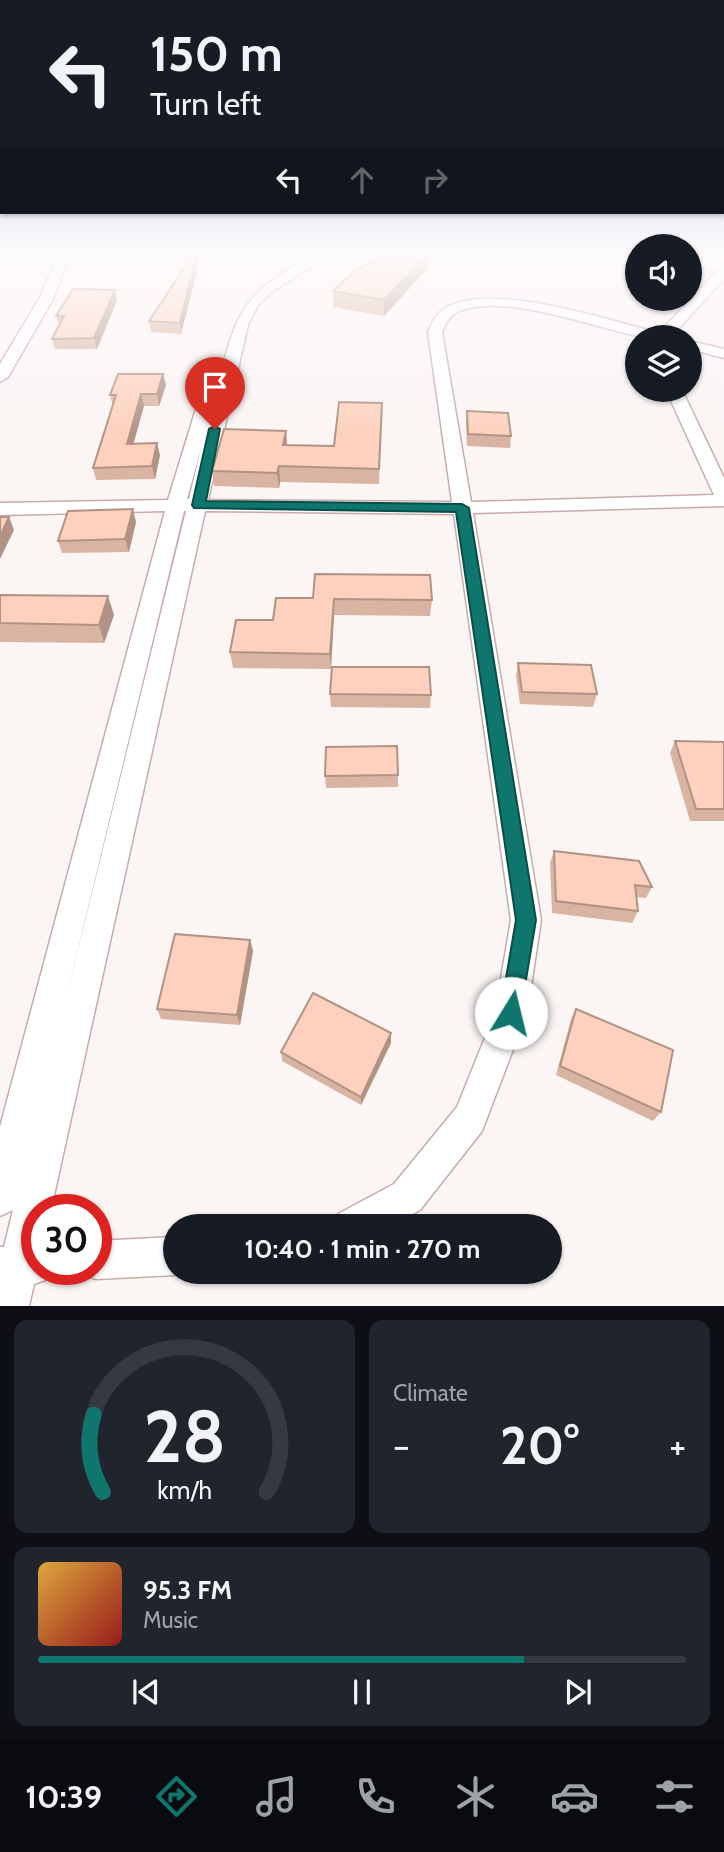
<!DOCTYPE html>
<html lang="en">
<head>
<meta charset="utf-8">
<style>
  :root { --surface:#171b24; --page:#20242c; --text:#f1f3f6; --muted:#9ea1a6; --line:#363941; --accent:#0f766e }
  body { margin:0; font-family:Cabin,sans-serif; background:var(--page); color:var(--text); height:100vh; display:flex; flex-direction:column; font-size:26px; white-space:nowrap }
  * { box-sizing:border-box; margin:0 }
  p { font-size:23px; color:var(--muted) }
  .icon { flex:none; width:38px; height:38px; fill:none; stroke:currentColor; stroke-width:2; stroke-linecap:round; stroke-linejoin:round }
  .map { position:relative; height:1306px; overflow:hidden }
  .sheet { display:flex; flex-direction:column; gap:14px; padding:14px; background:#0d0f14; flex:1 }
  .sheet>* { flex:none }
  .hud { position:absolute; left:0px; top:0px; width:724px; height:214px; box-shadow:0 2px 5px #0004; background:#171b24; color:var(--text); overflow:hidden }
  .tools { position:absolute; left:625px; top:234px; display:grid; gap:14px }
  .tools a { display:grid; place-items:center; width:77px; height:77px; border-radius:50%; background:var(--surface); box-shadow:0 2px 5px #0004; font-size:35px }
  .speed { position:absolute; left:21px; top:1194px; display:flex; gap:14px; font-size:35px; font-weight:700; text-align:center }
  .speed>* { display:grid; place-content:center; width:91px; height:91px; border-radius:50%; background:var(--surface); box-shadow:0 2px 5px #0004; line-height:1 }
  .speed .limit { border:10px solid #d22; background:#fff; color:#111 }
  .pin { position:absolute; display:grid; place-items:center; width:60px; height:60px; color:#fff; margin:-72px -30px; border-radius:50% 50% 50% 0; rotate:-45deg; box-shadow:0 0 7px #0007 }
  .pin .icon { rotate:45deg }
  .me { position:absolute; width:77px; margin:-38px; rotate:9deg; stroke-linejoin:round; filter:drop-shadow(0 0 5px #0008) }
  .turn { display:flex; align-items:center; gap:24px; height:147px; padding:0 35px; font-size:32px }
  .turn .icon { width:91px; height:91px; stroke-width:2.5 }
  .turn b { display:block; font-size:49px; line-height:60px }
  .lanes { display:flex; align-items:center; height:66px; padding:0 35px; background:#0003; justify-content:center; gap:35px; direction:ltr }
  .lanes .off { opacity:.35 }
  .big { font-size:52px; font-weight:800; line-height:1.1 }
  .sheet .tile { flex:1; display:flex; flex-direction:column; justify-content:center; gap:10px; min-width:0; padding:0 24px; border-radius:14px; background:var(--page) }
  .sheet .dial { align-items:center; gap:0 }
  .dial svg { height:182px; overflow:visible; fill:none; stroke:var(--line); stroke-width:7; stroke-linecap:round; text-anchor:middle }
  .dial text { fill:var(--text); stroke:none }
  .song { display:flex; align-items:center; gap:21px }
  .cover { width:84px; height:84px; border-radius:10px; background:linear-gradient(135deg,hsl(40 70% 55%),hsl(0 70% 35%)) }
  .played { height:7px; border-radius:4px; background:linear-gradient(90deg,var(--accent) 75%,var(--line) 75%) }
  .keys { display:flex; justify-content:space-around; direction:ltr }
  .heat { display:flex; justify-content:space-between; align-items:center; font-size:38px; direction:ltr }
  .sheet .tiles { flex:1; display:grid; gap:14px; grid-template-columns:1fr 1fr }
  .tile:last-child { grid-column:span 2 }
  .trip { position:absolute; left:163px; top:1214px; width:399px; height:70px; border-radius:35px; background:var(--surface); box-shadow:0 2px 5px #0004; font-weight:800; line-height:70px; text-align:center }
  .tab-bar { display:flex; height:112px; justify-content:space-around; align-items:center; background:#090b0e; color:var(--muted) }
  .tab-bar .icon { width:49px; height:49px }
  .tab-bar .selected { color:var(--accent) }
  .tab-bar b { font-size:32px; color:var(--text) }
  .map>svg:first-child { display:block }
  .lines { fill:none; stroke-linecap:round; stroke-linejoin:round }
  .street-casing { stroke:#c9abab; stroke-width:3 }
  .street { fill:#fff; fill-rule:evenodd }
  .wall { fill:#dab4a3 }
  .shaded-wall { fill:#b19284 }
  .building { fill:#fdd1bd; stroke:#b19284; stroke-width:2 }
  .route { fill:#0f766e; stroke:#0a4d48; stroke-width:2 }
</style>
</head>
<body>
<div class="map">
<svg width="724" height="1306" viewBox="0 0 724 1306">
  <rect width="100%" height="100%" fill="#fbf5f4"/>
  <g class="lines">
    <defs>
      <g id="street">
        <path d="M55 255H67L65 267 53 299 8 377 0 382V364L39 299 53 267Z"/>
        <path d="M314 255H328L270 293 257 307 248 325 208 500 452 502 428 332C432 322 437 312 447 307 494 282 608 320 659 333L717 271 690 265V257L724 265V279L670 338C661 338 652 339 643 337 596 329 503 291 458 312 449 316 446 323 442 332L471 502 714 495 666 390H682L724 478V506L473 513 541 920 527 1013 482 1131 420 1210 390 1227H332L338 1214 394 1184 457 1107 495 1013 511 920 454 514 205 511 51 1209H37V1269H55L51 1278 34 1284 29 1306H0V1247H4L13 1210 0 1216V1127L165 511 0 515V503L168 500 199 399 207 394 214 397C237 316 235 297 314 255ZM202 445 189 499H187ZM184 511H186L65 1003Z"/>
        <path d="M690 341 724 349V358L690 349Z"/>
        <path d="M175 1237V1272H183L175 1275 96 1279 82 1274 80 1269H96V1241Z"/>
      </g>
    </defs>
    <!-- street casing -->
    <use href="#street" class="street-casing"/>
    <!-- street -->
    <use href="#street" class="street"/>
  </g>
  <!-- wall -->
  <g class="wall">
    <path d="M196 256 198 267 181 334 151 332 149 321Z"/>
    <path d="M428 268 384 316 333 307V291Z"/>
    <path d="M117 300 97 349H55L52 339 59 326 56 316Z"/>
    <path d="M163 374 166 385 159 406H144L133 444 160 455 155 479 96 480 93 468 113 406 110 395Z"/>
    <path d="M382 403 379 484 280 482 279 488 214 486 212 471 286 431 287 445 334 446Z"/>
    <path d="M467 411 511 436 510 448 467 446 466 423Z"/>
    <path d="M136 522 129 552 62 553 58 541Z"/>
    <path d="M0 595 114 615 104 643 0 642Z"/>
    <path d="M276 598 432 600 430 616 334 615 331 669 233 668 230 652 273 620Z"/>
    <path d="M518 663 597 694 593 707 520 704 516 676Z"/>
    <path d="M330 694 431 695 430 708 331 707Z"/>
    <path d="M675 741 724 742V821H690L670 753Z"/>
    <path d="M398 775V787L326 788 325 776Z"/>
    <path d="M554 851 652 887 646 898 636 897 638 911 632 923 552 913 550 863Z"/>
    <path d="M250 940 253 951 240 1025 161 1019 157 1009Z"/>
    <path d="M576 1009 661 1112 653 1121 556 1075 571 1019Z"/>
    <path d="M391 1033V1043L361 1105 282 1061 281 1052Z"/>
  </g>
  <!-- shaded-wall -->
  <g class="shaded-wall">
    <path d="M427 255H428V268L384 316V300Z"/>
    <path d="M196 256 198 267 181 334 180 323Z"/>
    <path d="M115 290 117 300 97 349 94 338Z"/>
    <path d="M163 374 166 385 159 406 157 394Z"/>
    <path d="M141 394 144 406 130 456 127 444Z"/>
    <path d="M286 431 287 446 283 445Z"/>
    <path d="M157 443 160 455 155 479 152 466Z"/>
    <path d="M279 466 280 482 279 488 277 473Z"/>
    <path d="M133 509 136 522 129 552 125 539Z"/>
    <path d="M9 517 14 530 0 559V536Z"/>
    <path d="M108 596 114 615 104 643 99 625Z"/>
    <path d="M334 599V615L331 669 330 654Z"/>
    <path d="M250 940 253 951 240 1025 237 1015Z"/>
    <path d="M391 1033V1043L361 1105V1097Z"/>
  </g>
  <!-- building -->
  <g class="building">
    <path d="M193 255 196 256 180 323 149 321Z"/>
    <path d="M414 255H427L384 300 333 291 356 270 378 259Z"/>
    <path d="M73 289 115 290 94 338 52 339 64 316H56Z"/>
    <path d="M118 374H163L157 394H141L127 444 157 443 152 466 93 468 116 395H110Z"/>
    <path d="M339 402 382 403 379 469 279 466 277 473 212 471 224 429 286 431 283 445 334 446Z"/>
    <path d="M467 411 508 413 511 436 468 434Z"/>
    <path d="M133 509 125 539 58 541 68 511Z"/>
    <path d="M0 517H9L0 536Z"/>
    <path d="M315 574 430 575 432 600 334 599 330 654 230 652 236 620H273L276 598H313Z"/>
    <path d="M0 595 108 596 99 625 0 623Z"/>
    <path d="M518 663 591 665 597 694 522 692Z"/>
    <path d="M332 667H429L431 695 330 694Z"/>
    <path d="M675 741 724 742V809H696Z"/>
    <path d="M397 746 398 775 325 776 326 747Z"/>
    <path d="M554 851 639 861 652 887 635 885 638 911 556 901Z"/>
    <path d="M175 934 250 940 237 1015 157 1009Z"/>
    <path d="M313 993 391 1033 361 1097 281 1052Z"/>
    <path d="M576 1009 673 1050 661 1112 560 1066Z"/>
  </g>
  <!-- sky -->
  <linearGradient id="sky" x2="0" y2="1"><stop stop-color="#a3b5e5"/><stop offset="0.58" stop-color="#fdfafa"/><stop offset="1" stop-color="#fdfafa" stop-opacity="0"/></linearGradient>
  <rect width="724" height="438" fill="url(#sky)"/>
  <!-- route -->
  <path class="route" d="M215 426 220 429 206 501 462 504 469 508 536 920 519 1021 511 1024 503 1021 500 1013 516 920 456 512 194 508 192 505 209 429Z"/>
</svg>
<div class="tools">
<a><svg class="icon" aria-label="sound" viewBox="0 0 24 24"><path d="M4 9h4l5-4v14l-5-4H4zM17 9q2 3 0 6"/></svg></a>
<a><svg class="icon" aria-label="layers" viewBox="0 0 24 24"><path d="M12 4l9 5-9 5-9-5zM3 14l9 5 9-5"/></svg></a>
</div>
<div class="speed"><div class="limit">30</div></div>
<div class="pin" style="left:215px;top:429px;background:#d93025"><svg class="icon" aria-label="arrive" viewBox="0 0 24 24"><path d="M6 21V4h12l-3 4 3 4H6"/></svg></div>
<svg class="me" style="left:511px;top:1013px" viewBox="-20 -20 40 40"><circle r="19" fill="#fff"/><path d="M0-13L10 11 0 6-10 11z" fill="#0f766e"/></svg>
<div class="trip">10:40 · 1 min · 270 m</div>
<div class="hud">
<div class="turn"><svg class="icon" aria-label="left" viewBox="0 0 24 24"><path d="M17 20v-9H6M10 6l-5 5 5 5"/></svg><div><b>150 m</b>Turn left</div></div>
<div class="lanes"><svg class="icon" aria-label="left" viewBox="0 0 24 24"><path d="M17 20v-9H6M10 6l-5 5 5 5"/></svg><svg class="icon off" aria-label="ahead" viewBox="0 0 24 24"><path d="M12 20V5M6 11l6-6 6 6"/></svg><svg class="icon off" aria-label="right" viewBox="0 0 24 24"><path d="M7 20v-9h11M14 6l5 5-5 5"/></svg></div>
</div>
</div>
<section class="sheet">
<div class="tiles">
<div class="tile dial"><svg viewBox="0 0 100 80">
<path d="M14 69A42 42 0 1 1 86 69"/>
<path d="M14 69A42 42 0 0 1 10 35" stroke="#0f766e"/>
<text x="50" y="56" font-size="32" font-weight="700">28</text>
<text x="50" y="72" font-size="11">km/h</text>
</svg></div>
<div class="tile"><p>Climate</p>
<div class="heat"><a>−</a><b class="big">20°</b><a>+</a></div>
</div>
<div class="tile">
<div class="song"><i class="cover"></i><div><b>95.3 FM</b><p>Music</p></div></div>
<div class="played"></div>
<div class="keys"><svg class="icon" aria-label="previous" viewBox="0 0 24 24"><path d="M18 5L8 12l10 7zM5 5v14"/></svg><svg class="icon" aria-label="pause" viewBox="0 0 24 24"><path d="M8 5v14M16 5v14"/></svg><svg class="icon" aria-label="next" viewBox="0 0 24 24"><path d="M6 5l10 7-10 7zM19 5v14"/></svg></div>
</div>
</div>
</section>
<nav class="tab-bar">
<b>10:39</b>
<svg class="icon selected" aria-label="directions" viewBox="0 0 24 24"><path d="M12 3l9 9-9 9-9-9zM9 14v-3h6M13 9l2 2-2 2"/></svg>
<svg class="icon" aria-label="music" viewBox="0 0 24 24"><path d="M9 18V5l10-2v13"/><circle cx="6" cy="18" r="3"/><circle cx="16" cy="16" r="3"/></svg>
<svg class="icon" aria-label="phone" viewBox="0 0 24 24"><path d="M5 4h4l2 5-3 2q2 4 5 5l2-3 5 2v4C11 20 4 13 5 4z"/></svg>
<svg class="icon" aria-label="climate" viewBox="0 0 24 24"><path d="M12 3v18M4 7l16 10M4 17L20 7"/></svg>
<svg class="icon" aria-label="car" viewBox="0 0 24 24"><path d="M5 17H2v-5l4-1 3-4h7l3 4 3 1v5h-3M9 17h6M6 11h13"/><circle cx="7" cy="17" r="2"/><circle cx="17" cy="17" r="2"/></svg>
<svg class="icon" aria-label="filters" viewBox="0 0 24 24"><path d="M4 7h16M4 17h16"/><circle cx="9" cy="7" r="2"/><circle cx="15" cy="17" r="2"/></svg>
</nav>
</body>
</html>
